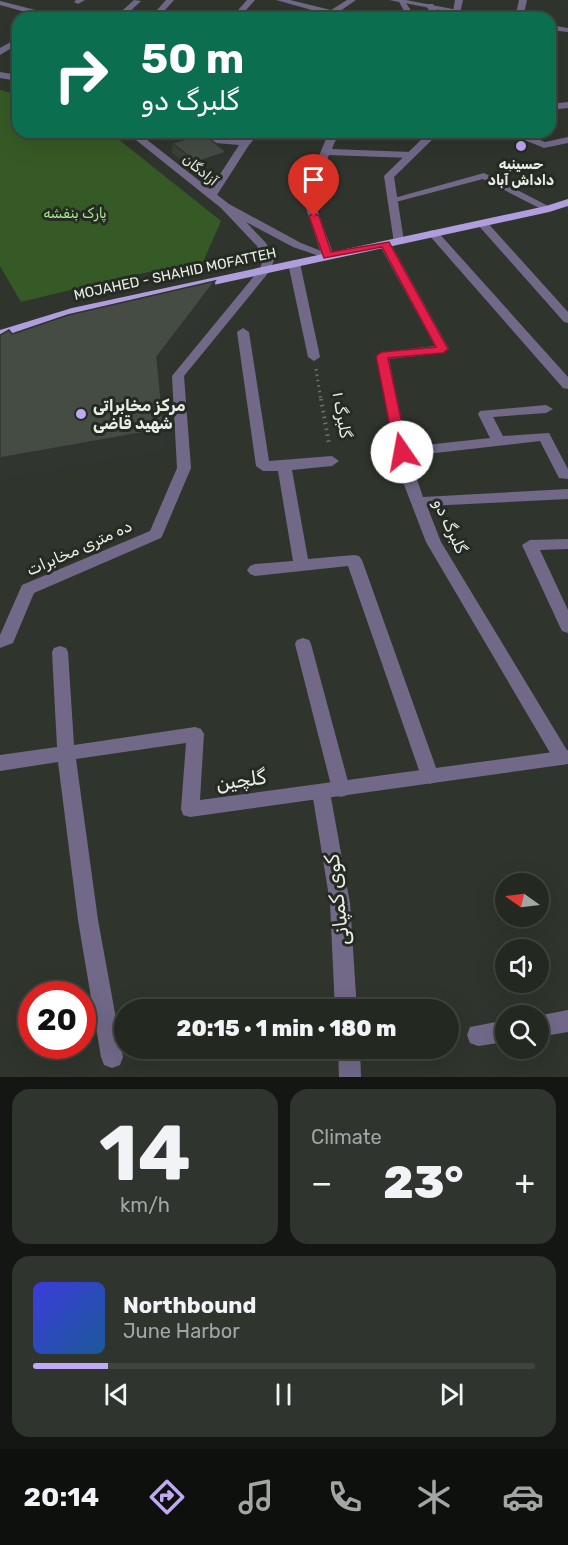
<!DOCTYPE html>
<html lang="en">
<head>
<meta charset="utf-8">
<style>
  :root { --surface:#232821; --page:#2f342e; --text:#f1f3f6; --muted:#a3a6a5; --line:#40443f; --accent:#bfa9f4 }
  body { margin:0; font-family:Rubik,"Noto Naskh Arabic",sans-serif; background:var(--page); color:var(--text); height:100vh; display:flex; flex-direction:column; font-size:22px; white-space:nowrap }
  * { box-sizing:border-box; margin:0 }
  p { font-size:20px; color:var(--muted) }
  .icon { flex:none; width:33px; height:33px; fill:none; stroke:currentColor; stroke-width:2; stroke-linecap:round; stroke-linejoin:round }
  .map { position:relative; height:1077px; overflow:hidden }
  .drawer { display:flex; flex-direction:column; gap:12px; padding:12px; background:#131612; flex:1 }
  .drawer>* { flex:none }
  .banner { position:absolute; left:12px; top:12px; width:544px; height:126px; border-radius:18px; box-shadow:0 6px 24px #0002,0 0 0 2px var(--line); background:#0b6e4f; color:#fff; overflow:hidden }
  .needle { width:39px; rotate:284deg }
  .buttons { position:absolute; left:495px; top:873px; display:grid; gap:12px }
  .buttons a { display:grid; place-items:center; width:54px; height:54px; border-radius:50%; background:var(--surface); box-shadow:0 6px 24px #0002,0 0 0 2px var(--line); font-size:30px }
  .speed { position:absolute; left:18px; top:981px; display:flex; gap:12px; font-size:30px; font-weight:700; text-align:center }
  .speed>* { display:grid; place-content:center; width:78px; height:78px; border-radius:50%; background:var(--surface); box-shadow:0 6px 24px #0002,0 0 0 2px var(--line); line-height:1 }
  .speed .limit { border:9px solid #d22; background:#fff; color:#111 }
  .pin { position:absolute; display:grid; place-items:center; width:51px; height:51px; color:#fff; margin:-62px -26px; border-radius:50% 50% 50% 0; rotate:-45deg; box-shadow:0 0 6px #0007 }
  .pin .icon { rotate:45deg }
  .me { position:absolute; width:66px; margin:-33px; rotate:348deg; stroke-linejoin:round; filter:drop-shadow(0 0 4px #0008) }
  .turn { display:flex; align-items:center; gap:21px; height:126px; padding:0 30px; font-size:27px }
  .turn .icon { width:78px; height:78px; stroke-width:2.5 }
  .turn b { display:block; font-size:42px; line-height:51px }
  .big { font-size:45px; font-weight:800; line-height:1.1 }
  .drawer .card { flex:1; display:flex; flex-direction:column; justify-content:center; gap:9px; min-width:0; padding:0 21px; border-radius:18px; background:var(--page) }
  .drawer .dial { align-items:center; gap:0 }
  .dial b { font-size:78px; line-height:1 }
  .song { display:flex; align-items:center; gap:18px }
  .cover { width:72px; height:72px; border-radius:9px; background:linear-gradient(135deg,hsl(240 70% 55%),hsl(210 70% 35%)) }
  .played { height:6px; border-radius:3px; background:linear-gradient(90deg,var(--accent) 15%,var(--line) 15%) }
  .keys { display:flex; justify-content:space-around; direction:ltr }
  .heat { display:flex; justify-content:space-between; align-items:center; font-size:33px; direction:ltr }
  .drawer .tiles { flex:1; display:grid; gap:12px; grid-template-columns:1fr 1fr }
  .card:last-child { grid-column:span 2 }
  .trip { position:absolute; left:114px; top:999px; width:345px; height:60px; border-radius:30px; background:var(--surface); box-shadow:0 6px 24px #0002,0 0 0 2px var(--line); font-weight:800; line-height:60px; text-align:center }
  .tab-bar { display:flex; height:96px; justify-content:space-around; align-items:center; background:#0e100d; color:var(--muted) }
  .tab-bar .icon { width:42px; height:42px }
  .tab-bar .active { color:var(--accent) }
  .tab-bar b { font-size:27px; color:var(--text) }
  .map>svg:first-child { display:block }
  .green { fill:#365a25 }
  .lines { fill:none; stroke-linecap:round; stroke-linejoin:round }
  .path-far1 { stroke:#6e736b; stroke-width:3; stroke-dasharray:1.5 4; stroke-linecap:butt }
  .path { stroke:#6e736b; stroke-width:4; stroke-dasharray:1.5 4.5; stroke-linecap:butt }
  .service { fill:#726989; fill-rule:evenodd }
  .minor { fill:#726989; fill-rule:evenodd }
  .primary { fill:#b09dde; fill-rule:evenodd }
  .wall { fill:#3b413a }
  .shaded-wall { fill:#30352f }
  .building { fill:#454c43; stroke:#30352f; stroke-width:1.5 }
  .route { fill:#e11d48; stroke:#92132f; stroke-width:1.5 }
  .poi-dot { fill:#bfa9f4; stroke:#252b23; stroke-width:2 }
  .labels { text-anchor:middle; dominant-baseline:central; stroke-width:6; stroke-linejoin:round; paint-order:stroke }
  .far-poi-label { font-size:14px; font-weight:bold; fill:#eaeee8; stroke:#252b23 }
  .far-street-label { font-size:14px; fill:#eaeee8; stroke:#252b23 }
  .far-park-label { font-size:14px; fill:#a5e789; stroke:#252b23 }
  .poi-label { font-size:16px; font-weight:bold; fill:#eaeee8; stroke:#252b23; text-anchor:start }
  .street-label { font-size:16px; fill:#eaeee8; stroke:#252b23 }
  .near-street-label { font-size:20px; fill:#eaeee8; stroke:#252b23 }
</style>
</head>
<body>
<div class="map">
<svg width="568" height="1077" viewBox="0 0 568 1077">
  <rect width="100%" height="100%" fill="#2f352c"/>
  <!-- green -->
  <path class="green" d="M0 90 18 95V132H81L90 140 113 135 221 221 203 262 128 276 21 302 0 266Z"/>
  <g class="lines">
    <!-- path-far1 -->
    <path class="path-far1" d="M316 369 321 401"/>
    <!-- path -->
    <path class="path" d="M321 399 329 444"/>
    <!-- service -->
    <g class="service">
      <path d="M166 0H174L158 18H150Z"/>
      <path d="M398 0H404L416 18H408Z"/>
      <path d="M455 0H463L460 13 453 11Z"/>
      <path d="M519 0H527L523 18H515Z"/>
      <path d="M427 4H433L443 18H435L426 6Z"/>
      <path d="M568 102V108L550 110V104Z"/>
      <path d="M128 132 243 140 250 132H260L249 145 215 198 211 199 206 196 239 145 132 136Z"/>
      <path d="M329 132H339L332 149 411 152 416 155 411 158 329 155 312 196 334 256 328 259 322 256 302 196Z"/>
      <path d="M484 173 554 209 553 211H545L483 179 392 203 387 200Z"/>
      <path d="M433 230 437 231 568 377V389L563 388 429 235V231Z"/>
      <path d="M385 241 391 244 449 349 443 353 389 359 407 447 490 438 478 414 480 411 546 405 553 409 546 413 493 417 503 436 549 433 568 469V479L559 478 540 441 409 456 423 497 568 489V499L427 506 441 542 568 752V763L562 765 556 763 426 542 398 469 376 356 382 352 435 346 379 244Z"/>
      <path d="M294 260 300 263 320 357 314 361 308 357 288 263Z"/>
      <path d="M243 328 249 332 269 461 332 456 339 461 332 466 292 470 308 559 354 555 359 556 362 560 439 776 436 781 430 784 424 781 421 776 348 566 255 576 250 574 247 570 250 566 255 564 293 561 278 471H263L256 466 237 332Z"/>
      <path d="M568 539V549L540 550 568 610V633L562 631 560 627 522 545 530 540Z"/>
      <path d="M303 638 309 640 311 644 350 789 347 795 341 797 335 795 332 789 295 644 297 640Z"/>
      <path d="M321 784 328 786 330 792 350 903 357 1010H335L330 903 312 792 314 786Z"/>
      <path d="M568 1010V1032L538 1037 537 1016Z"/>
      <path d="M506 1020V1042L478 1046 470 1043 467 1035 470 1027Z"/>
      <path d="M338 1048H360L361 1077H339Z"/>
    </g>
    <!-- minor -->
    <g class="minor">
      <path d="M76 0H85L78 4 74 2Z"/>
      <path d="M134 0 141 1 123 18H114Z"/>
      <path d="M247 0H255L239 18H231Z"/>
      <path d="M276 0H290L331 10 347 0H356L330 18H321L326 14Z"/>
      <path d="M389 0H406L499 18H481Z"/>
      <path d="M0 1 59 16 60 18H47L0 5Z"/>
      <path d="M550 25 568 28V32L550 30Z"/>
      <path d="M18 38V44L0 55V48Z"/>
      <path d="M0 72 18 75V81L0 78Z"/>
      <path d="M126 132H137L229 204 301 243 334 256 328 259 293 247 246 222 266 243 275 258 269 272 184 376 191 468 163 534 161 538 34 593 13 643 0 648V635L22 585 150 531 177 468 172 376 260 269 263 258 257 246 221 208Z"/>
      <path d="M429 132H440L394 177 404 241 398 244 394 243 384 176Z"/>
      <path d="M505 132H519L545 142 568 137V143L544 148Z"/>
      <path d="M482 220 486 221 568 312V323L564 322 478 225 477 223Z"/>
      <path d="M60 646 66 648 68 652 74 745 195 727 201 729 204 734 200 800 568 750V764L190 817 183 815 181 809 186 743 76 759 98 920 123 1057 120 1065 112 1068 104 1065 101 1057 78 920 58 762 0 771V755L57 747 52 652 54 648Z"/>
    </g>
    <!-- primary -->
    <path class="primary" d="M568 199V206L549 212 75 315 0 338V330L72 308 546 206Z"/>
  </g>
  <!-- wall -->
  <path class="wall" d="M172 143 226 161 224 164 198 172 172 153Z"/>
  <!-- shaded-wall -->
  <g class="shaded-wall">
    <path d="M225 151 226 161 224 164 198 172 197 162Z"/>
    <path d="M215 281 216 300 159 377 157 357Z"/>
    <path d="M164 429 166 450 0 479V458Z"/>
  </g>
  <!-- building -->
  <g class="building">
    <path d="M204 134 225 151 224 153 197 162 172 143Z"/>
    <path d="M215 281 157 357 164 429 0 458V335L9 330 12 334 68 315Z"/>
  </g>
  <!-- route -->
  <path class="route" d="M314 213 319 216 331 252 389 242 448 349 443 353 388 358 408 452 406 455 402 456 395 452 376 356 382 352 436 347 382 247 324 258 309 216Z"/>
  <!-- markers -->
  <g class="poi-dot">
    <circle cx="521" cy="146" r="6"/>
    <circle cx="81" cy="414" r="6"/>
  </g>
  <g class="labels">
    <!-- far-poi labels -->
    <g class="far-poi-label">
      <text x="521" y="164">حسینیه<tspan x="521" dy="16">داداش آباد</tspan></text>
    </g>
    <!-- far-street labels -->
    <g class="far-street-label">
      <text transform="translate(200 170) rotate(39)">آزادگان</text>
      <text transform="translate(175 274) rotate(-12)">MOJAHED - SHAHID MOFATTEH</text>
    </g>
    <!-- far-park labels -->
    <g class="far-park-label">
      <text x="75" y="213">پارک بنفشه</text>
    </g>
    <!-- poi labels -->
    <g class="poi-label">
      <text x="93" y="405">مرکز مخابراتی<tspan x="93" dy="18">شهید قاضی</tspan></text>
    </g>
    <!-- street labels -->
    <g class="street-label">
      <text transform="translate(342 415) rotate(80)">گلبرگ ۱</text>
      <text transform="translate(450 526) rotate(65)">گلبرگ دو</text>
      <text transform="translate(79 548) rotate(-24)">ده متری مخابرات</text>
    </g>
    <!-- near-street labels -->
    <g class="near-street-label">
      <text transform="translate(241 780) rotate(-8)">گلچین</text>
      <text transform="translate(337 900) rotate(-97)">کوی کمپانی</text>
    </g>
  </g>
</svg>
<div class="buttons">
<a><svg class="needle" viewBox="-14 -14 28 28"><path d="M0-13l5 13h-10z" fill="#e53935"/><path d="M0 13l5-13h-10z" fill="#a3a6a5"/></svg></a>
<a><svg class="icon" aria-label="sound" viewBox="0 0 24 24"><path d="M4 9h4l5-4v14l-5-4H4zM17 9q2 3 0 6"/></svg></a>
<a><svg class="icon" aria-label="search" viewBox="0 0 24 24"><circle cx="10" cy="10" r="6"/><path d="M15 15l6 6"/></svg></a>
</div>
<div class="speed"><div class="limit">20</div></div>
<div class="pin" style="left:314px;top:216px;background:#d93025"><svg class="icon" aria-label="arrive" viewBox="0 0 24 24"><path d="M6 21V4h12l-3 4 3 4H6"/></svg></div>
<svg class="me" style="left:402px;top:452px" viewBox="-20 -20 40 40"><circle r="19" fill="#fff"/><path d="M0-13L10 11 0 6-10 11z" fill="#e11d48"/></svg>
<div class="trip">20:15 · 1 min · 180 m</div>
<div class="banner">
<div class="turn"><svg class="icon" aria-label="right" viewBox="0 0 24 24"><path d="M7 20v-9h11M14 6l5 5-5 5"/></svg><div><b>50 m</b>گلبرگ دو</div></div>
</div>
</div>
<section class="drawer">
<div class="tiles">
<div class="card dial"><b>14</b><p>km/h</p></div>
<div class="card"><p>Climate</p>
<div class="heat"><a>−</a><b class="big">23°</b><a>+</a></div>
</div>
<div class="card">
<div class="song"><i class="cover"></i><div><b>Northbound</b><p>June Harbor</p></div></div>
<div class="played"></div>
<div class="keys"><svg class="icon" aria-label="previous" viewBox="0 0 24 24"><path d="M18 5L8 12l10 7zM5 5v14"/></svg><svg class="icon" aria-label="pause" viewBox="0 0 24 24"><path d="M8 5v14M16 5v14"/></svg><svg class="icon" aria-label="next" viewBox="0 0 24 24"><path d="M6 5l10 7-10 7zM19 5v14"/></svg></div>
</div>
</div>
</section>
<nav class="tab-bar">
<b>20:14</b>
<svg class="icon active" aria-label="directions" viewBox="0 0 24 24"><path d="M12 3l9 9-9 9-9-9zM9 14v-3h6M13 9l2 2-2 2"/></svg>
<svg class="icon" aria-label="music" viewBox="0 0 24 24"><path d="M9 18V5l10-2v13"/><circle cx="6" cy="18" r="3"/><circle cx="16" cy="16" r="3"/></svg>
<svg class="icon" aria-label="phone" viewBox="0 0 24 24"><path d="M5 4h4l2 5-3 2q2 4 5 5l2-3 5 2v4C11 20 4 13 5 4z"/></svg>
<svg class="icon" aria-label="climate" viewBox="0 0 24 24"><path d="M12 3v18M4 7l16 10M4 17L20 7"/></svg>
<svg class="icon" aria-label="car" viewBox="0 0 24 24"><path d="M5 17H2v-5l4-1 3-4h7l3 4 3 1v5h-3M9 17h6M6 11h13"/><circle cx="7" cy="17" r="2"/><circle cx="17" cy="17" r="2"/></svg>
</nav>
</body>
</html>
